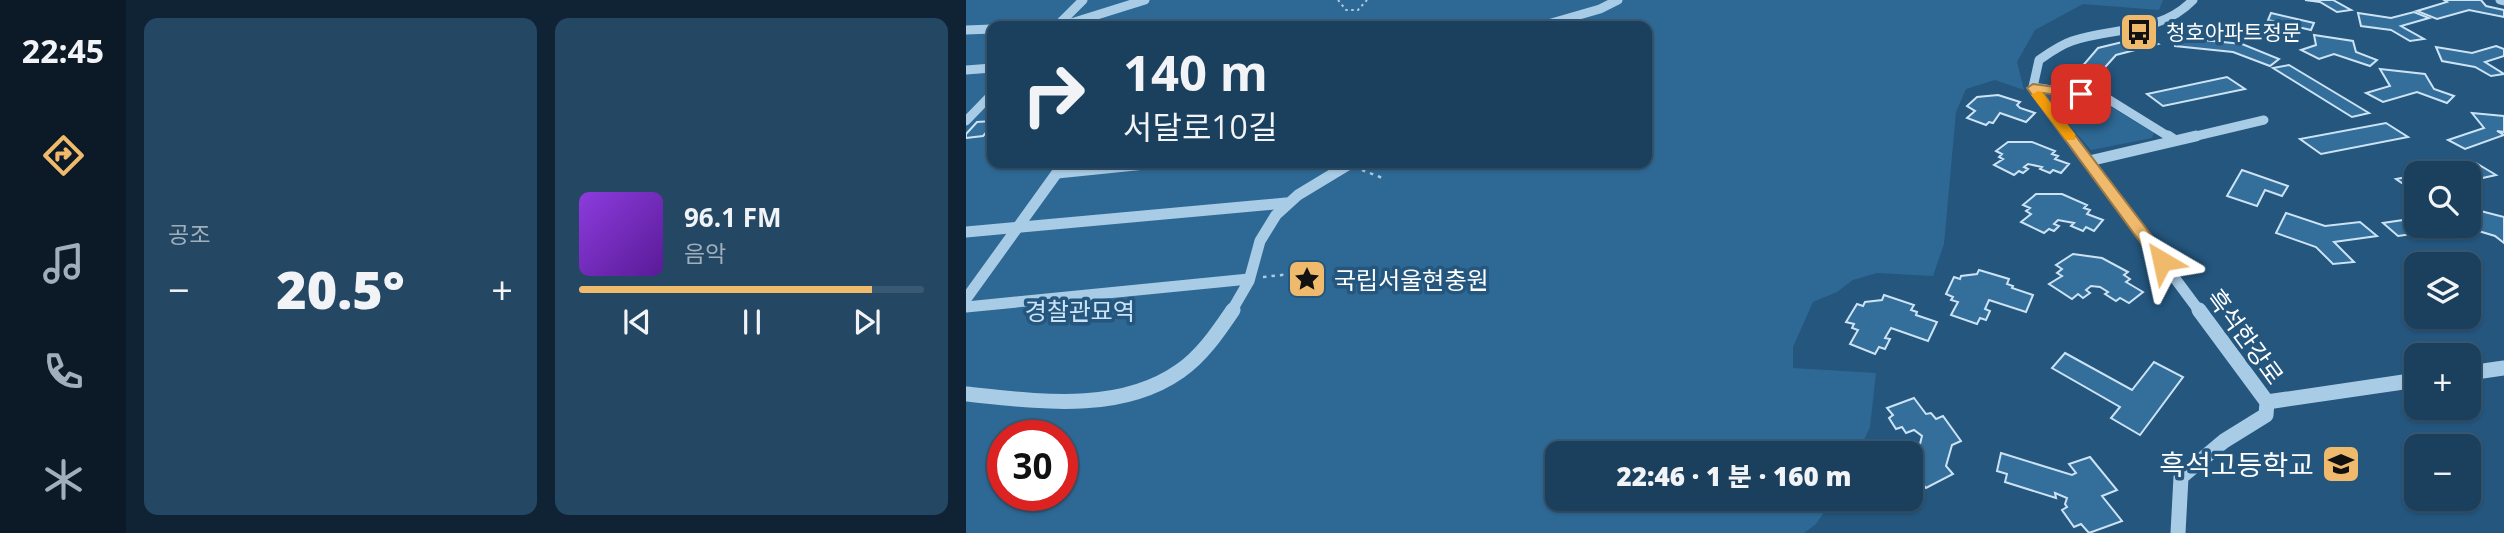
<!DOCTYPE html>
<html lang="ko">
<head>
<meta charset="utf-8">
<style>
  :root { --surface:#1b405e; --page:#244764; --text:#f1f3f6; --muted:#a0afbc; --line:#395973; --accent:#f0ba6d }
  body { margin:0; font-family:"Open Sans","Noto Sans KR",sans-serif; background:var(--page); color:var(--text); height:100vh; display:flex; flex-direction:column; font-size:26px; white-space:nowrap }
  * { box-sizing:border-box; margin:0 }
  p { font-size:23px; color:var(--muted) }
  .icon { flex:none; width:38px; height:38px; fill:none; stroke:currentColor; stroke-width:2; stroke-linecap:round; stroke-linejoin:round }
  .map { position:relative; flex:1; overflow:hidden }
  .panel { display:flex; flex-direction:column; gap:18px; padding:18px; background:#0f2334; width:840px }
  .panel>* { flex:none }
  .banner { position:absolute; left:21px; top:21px; width:665px; height:147px; border-radius:14px; box-shadow:0 2px 5px #0004,0 0 0 2px var(--line); background:#1b405e; color:var(--text); overflow:hidden }
  .controls { position:absolute; left:1438px; top:161px; display:grid; gap:14px }
  .controls a { display:grid; place-items:center; width:77px; height:77px; border-radius:14px; background:var(--surface); box-shadow:0 2px 5px #0004,0 0 0 2px var(--line); font-size:35px }
  .speed { position:absolute; left:21px; top:420px; display:flex; gap:14px; font-size:35px; font-weight:700; text-align:center }
  .speed>* { display:grid; place-content:center; width:91px; height:91px; border-radius:50%; background:var(--surface); box-shadow:0 2px 5px #0004,0 0 0 2px var(--line); line-height:1 }
  .speed .limit { border:10px solid #d22; background:#fff; color:#111 }
  .pin { position:absolute; display:grid; place-items:center; width:60px; height:60px; color:#fff; margin:-30px; border-radius:14px; box-shadow:0 4px 10px #0006 }
  .me { position:absolute; width:77px; margin:-38px; rotate:324deg; stroke-linejoin:round; filter:drop-shadow(0 0 5px #0008) }
  .turn { display:flex; align-items:center; gap:24px; height:147px; padding:0 21px; font-size:32px }
  .turn .icon { width:91px; height:91px; stroke-width:2.5 }
  .turn b { display:block; font-size:49px; line-height:60px }
  .big { font-size:52px; font-weight:800; line-height:1.1 }
  .panel .widget { flex:1; display:flex; flex-direction:column; justify-content:center; gap:10px; min-width:0; padding:0 24px; border-radius:14px; background:var(--page) }
  .song { display:flex; align-items:center; gap:21px }
  .cover { width:84px; height:84px; border-radius:10px; background:linear-gradient(135deg,hsl(270 70% 55%),hsl(270 70% 35%)) }
  .played { height:7px; border-radius:4px; background:linear-gradient(90deg,var(--accent) 85%,var(--line) 85%) }
  .keys { display:flex; justify-content:space-around; direction:ltr }
  .heat { display:flex; justify-content:space-between; align-items:center; font-size:38px; direction:ltr }
  .panel .tiles { flex:1; display:grid; gap:18px; grid-template-columns:repeat(2,1fr) }
  .trip { position:absolute; left:579px; top:441px; width:378px; height:70px; border-radius:14px; background:var(--surface); box-shadow:0 2px 5px #0004,0 0 0 2px var(--line); font-weight:800; line-height:70px; text-align:center }
  main { display:flex; flex:1; min-height:0 }
  .tab-bar { display:flex; flex-direction:column; width:126px; justify-content:space-around; align-items:center; background:#0b1a26; color:var(--muted) }
  .tab-bar .icon { width:49px; height:49px }
  .tab-bar .on { color:var(--accent) }
  .tab-bar b { font-size:32px; color:var(--text) }
  .map>svg:first-child { display:block }
  .green { fill:#2e6995; fill-rule:evenodd }
  .building { fill:#346e9a; stroke:#cce3f5; stroke-width:2 }
  .lines { fill:none; stroke-linecap:round; stroke-linejoin:round }
  .path-far1 { stroke:#a9cce6; stroke-width:2; stroke-dasharray:2.5 3.5; stroke-linecap:butt }
  .path { stroke:#a9cce6; stroke-width:2.5; stroke-dasharray:3.5 5; stroke-linecap:butt }
  .minor-far2 { stroke:#a9cce6; stroke-width:9 }
  .minor-far1 { stroke:#a9cce6; stroke-width:11 }
  .minor { stroke:#a9cce6; stroke-width:15 }
  .route { fill:#f0ba6d; stroke:#9c7947; stroke-width:2 }
  .slow { fill:#f59e0b }
  .labels { text-anchor:middle; dominant-baseline:central; stroke-width:7; stroke-linejoin:round; paint-order:stroke }
  .far-poi-label { font-size:21px; fill:#fff; stroke:#24567e; text-anchor:start }
  .poi-label { font-size:24px; fill:#fff; stroke:#24567e; text-anchor:start }
  .park-label { font-size:24px; fill:#cce3f5; stroke:#24567e }
  .street-label { font-size:24px; fill:#fff; stroke:#24567e }
  .near-poi-label { font-size:28px; fill:#fff; stroke:#24567e; text-anchor:end }
</style>
</head>
<body>
<main>
<nav class="tab-bar">
<b>22:45</b>
<svg class="icon on" aria-label="directions" viewBox="0 0 24 24"><path d="M12 3l9 9-9 9-9-9zM9 14v-3h6M13 9l2 2-2 2"/></svg>
<svg class="icon" aria-label="music" viewBox="0 0 24 24"><path d="M9 18V5l10-2v13"/><circle cx="6" cy="18" r="3"/><circle cx="16" cy="16" r="3"/></svg>
<svg class="icon" aria-label="phone" viewBox="0 0 24 24"><path d="M5 4h4l2 5-3 2q2 4 5 5l2-3 5 2v4C11 20 4 13 5 4z"/></svg>
<svg class="icon" aria-label="climate" viewBox="0 0 24 24"><path d="M12 3v18M4 7l16 10M4 17L20 7"/></svg>
</nav>
<section class="panel">
<div class="tiles">
<div class="widget"><p>공조</p>
<div class="heat"><a>−</a><b class="big">20.5°</b><a>+</a></div>
</div>
<div class="widget">
<div class="song"><i class="cover"></i><div><b>96.1 FM</b><p>음악</p></div></div>
<div class="played"></div>
<div class="keys"><svg class="icon" aria-label="previous" viewBox="0 0 24 24"><path d="M18 5L8 12l10 7zM5 5v14"/></svg><svg class="icon" aria-label="pause" viewBox="0 0 24 24"><path d="M8 5v14M16 5v14"/></svg><svg class="icon" aria-label="next" viewBox="0 0 24 24"><path d="M6 5l10 7-10 7zM19 5v14"/></svg></div>
</div>
</div>
</section>
<div class="map">
<svg width="1538" height="533" viewBox="0 0 1538 533">
  <rect width="100%" height="100%" fill="#24567e"/>
  <!-- green -->
  <g class="green">
    <path d="M0 0H1197L1193 10 1117 4 1069 30 1051 62 1058 90 1029 80 1000 89 990 112 978 244 967 276 911 273 887 280 871 292 847 302 827 347V368L910 373 904 427 892 453H592V499H867L850 524 838 533H0ZM26 26H681V163H26ZM37 436H96V495H37Z"/>
    <path d="M1074 92 1137 102 1188 133 1186 138 1125 150Z"/>
  </g>
  <!-- building -->
  <g class="building">
    <path d="M1339 0H1367L1385 10 1371 12 1354 2Z"/>
    <path d="M1478 0H1515L1520 6 1538 10V17L1503 10 1471 19 1451 11 1481 2Z"/>
    <path d="M1448 12 1463 18 1435 26 1458 39 1444 41 1425 30 1395 26 1392 13 1425 18Z"/>
    <path d="M1305 13 1348 23 1345 30 1302 20Z"/>
    <path d="M1348 35 1387 41 1390 52 1411 60 1404 66 1368 54 1353 59 1335 50 1350 45Z"/>
    <path d="M1177 37 1192 44 1150 55 1132 75 1114 69 1132 48Z"/>
    <path d="M1208 37 1276 44 1313 59 1304 66 1267 52 1209 46Z"/>
    <path d="M1530 46 1538 49V56L1519 62 1538 74 1525 76 1509 67 1476 61 1470 47 1506 53Z"/>
    <path d="M1323 65 1403 113 1386 117 1307 68Z"/>
    <path d="M1414 69 1459 74 1468 89 1488 96 1481 103 1451 92 1417 102 1400 93 1424 86Z"/>
    <path d="M1261 77 1279 89 1197 106 1181 94Z"/>
    <path d="M1032 95 1054 102 1051 105 1054 108 1069 113 1060 122 1034 113 1027 123 1023 122 1020 125 1001 118 1009 111 1001 106 1011 97Z"/>
    <path d="M1506 113 1538 116V132L1531 131 1538 135 1499 149 1482 140 1518 128Z"/>
    <path d="M26 121V126L17 136 0 138V134L11 122Z"/>
    <path d="M1420 123 1442 137 1355 154 1334 139Z"/>
    <path d="M1042 142H1066L1089 151 1086 154 1092 156 1089 159 1103 164 1095 173 1087 170 1084 173 1074 169 1076 167 1062 164 1058 167 1062 169 1057 173 1053 171 1048 175 1028 165 1037 159 1033 157 1036 154 1030 151Z"/>
    <path d="M1510 163 1530 175 1503 181V173H1458Z"/>
    <path d="M1276 170 1322 186 1316 196 1299 190 1291 206 1261 196Z"/>
    <path d="M1451 175 1449 192 1430 179Z"/>
    <path d="M1070 194H1096L1121 205 1118 208 1124 210 1121 214 1137 220 1128 231 1120 227 1117 231 1105 226 1108 223 1092 220 1088 224 1093 226 1088 231 1083 229 1078 233 1055 222 1065 214 1060 211 1064 208 1057 205Z"/>
    <path d="M1503 208 1538 217V243L1529 236 1496 226H1503Z"/>
    <path d="M1320 213 1359 226 1394 222 1411 236 1368 242 1388 262 1367 264 1350 247 1310 233Z"/>
    <path d="M1451 218V226H1478L1482 229 1432 236 1417 223Z"/>
    <path d="M1107 254 1136 258 1162 272 1158 275 1164 279 1160 282 1177 292 1163 303 1154 298 1150 301 1139 294 1142 292 1134 287 1125 286 1120 290 1124 293 1117 298 1112 294 1106 299 1083 284 1096 276 1091 273 1096 269 1090 265Z"/>
    <path d="M1013 270 1043 279 1041 284 1047 286 1046 288 1067 295 1060 312 1023 300 1019 309 1024 311 1020 320 1014 318 1011 324 985 315 992 302 985 300 987 297 980 294 988 277 994 279 995 276 1011 274Z"/>
    <path d="M918 295 948 305 945 310 951 312 950 315 971 322 962 341 925 328 919 338 924 339 919 349 913 347 909 354 884 344 892 330 886 328 888 324 880 322 891 304 897 306 899 302 916 300Z"/>
    <path d="M1099 353 1166 390 1188 362 1217 377 1174 435 1145 418 1154 407 1086 368Z"/>
    <path d="M948 398 960 414 965 413 970 419 977 416 995 441 986 445 980 466 987 474 960 488 954 481 947 485 945 483V453L952 452 956 436 948 430 940 433 936 427 930 429 923 418 927 415 921 408Z"/>
    <path d="M923 445 928 450 936 446 942 453H917L915 449Z"/>
    <path d="M1035 453 1106 475 1110 473 1103 464 1124 457 1151 490 1136 496 1156 521 1123 533 1115 524 1108 527 1096 510 1101 507 1099 504 1101 498 1089 493 1090 498 1039 482 1041 474 1031 471Z"/>
  </g>
  <g class="lines">
    <!-- path-far1 -->
    <path class="path-far1" d="M372 0 380 10H392L401 0"/>
    <!-- path -->
    <g class="path">
      <path d="M396 170 419 179"/>
      <path d="M297 277 335 273"/>
    </g>
    <!-- minor-far2 -->
    <g class="minor-far2">
      <path d="M1534 0 1538 1"/>
      <path d="M116 22 144 26"/>
      <path d="M63 26 102 24 179 0"/>
      <path d="M91 26 117 0"/>
      <path d="M575 26 634 9 652 0"/>
      <path d="M0 30 26 29"/>
      <path d="M0 70 26 68"/>
      <path d="M1067 87 1142 99 1205 138"/>
      <path d="M0 121 26 94"/>
      <path d="M1105 138 1067 87 1073 60C1083 53 1094 45 1106 41 1147 27 1195 34 1227 0"/>
      <path d="M1222 138 1298 120"/>
    </g>
    <!-- minor-far1 -->
    <g class="minor-far1">
      <path d="M1103 136 1234 312"/>
      <path d="M1202 136 1208 140"/>
      <path d="M1123 161 1230 136"/>
      <path d="M91 173 189 163"/>
      <path d="M0 232 320 203"/>
      <path d="M0 299 98 163"/>
      <path d="M0 307 283 279"/>
      <path d="M265 312 283 281 294 241 310 215 332 195 385 163"/>
    </g>
    <!-- minor -->
    <g class="minor">
      <path d="M1503 373 1538 368"/>
      <path d="M0 394C70 401 153 414 214 371 236 356 252 332 267 310"/>
      <path d="M1301 402 1451 380"/>
      <path d="M1212 533 1215 477 1258 441 1300 415 1301 402 1233 310"/>
    </g>
  </g>
  <!-- route -->
  <path class="route" d="M1067 84 1119 91 1121 94 1115 98 1077 93 1202 257 1204 261 1202 265H1191L1061 88Z"/>
  <!-- slow -->
  <path class="slow" d="M1072 91 1076 92 1109 134V140H1100L1065 95Z"/>
  <!-- icons -->
  <defs>
    <symbol id="bus-square" viewBox="-11 -11 22 22"><rect x="-9" y="-9" width="18" height="18" rx="4" fill="#f0ba6d" stroke="#24567e"/><path d="M-5-6H5V4H4V6H2V4H-2V6H-4V4H-5ZM-3.5-4V0h7V-4ZM-3.5 1.2v1.5H-2V1.2ZM2 1.2v1.5H3.5V1.2Z" fill="#111"/></symbol>
    <symbol id="sight-square" viewBox="-11 -11 22 22"><rect x="-9" y="-9" width="18" height="18" rx="4" fill="#f0ba6d" stroke="#24567e"/><path d="M0-6L1.8-2.2L6-1.7L2.9 1.2L3.7 5.4L0 3.3L-3.7 5.4L-2.9 1.2L-6-1.7L-1.8-2.2Z" fill="#111"/></symbol>
    <symbol id="school-square" viewBox="-11 -11 22 22"><rect x="-9" y="-9" width="18" height="18" rx="4" fill="#f0ba6d" stroke="#24567e"/><path d="M0-5L7-2L0 1L-7-2ZM-4 1L0 2.5L4 1V4Q0 6-4 4Z" fill="#111"/></symbol>
  </defs>
  <g fill-rule="evenodd">
    <use href="#bus-square" x="1151" y="10" width="44" height="44"/>
    <use href="#sight-square" x="319" y="257" width="44" height="44"/>
    <use href="#school-square" x="1353" y="442" width="44" height="44"/>
  </g>
  <g class="labels">
    <!-- far-poi labels -->
    <g class="far-poi-label">
      <text x="1200" y="32">청호아파트정문</text>
    </g>
    <!-- poi labels -->
    <g class="poi-label">
      <text x="368" y="279">국립서울현충원</text>
    </g>
    <!-- park labels -->
    <g class="park-label">
      <text x="114" y="310">경찰관묘역</text>
    </g>
    <!-- street labels -->
    <g class="street-label">
      <text transform="translate(1280 336) rotate(54)">흑석한강로</text>
    </g>
    <!-- near-poi labels -->
    <g class="near-poi-label">
      <text x="1348" y="464">흑석고등학교</text>
    </g>
  </g>
</svg>
<div class="controls">
<a><svg class="icon" aria-label="search" viewBox="0 0 24 24"><circle cx="10" cy="10" r="6"/><path d="M15 15l6 6"/></svg></a>
<a><svg class="icon" aria-label="layers" viewBox="0 0 24 24"><path d="M12 4l9 5-9 5-9-5zM3 14l9 5 9-5"/></svg></a>
<a>+</a>
<a>−</a>
</div>
<div class="speed"><div class="limit">30</div></div>
<div class="pin" style="left:1115px;top:94px;background:#d93025"><svg class="icon" aria-label="arrive" viewBox="0 0 24 24"><path d="M6 21V4h12l-3 4 3 4H6"/></svg></div>
<svg class="me" style="left:1196px;top:261px" viewBox="-20 -20 40 40"><path d="M0-17L14 15 0 8-14 15z" fill="#f0ba6d" stroke="#fff" stroke-width="4"/></svg>
<div class="trip">22:46 · 1 분 · 160 m</div>
<div class="banner">
<div class="turn"><svg class="icon" aria-label="right" viewBox="0 0 24 24"><path d="M7 20v-9h11M14 6l5 5-5 5"/></svg><div><b>140 m</b>서달로10길</div></div>
</div>
</div>
</main>
</body>
</html>
